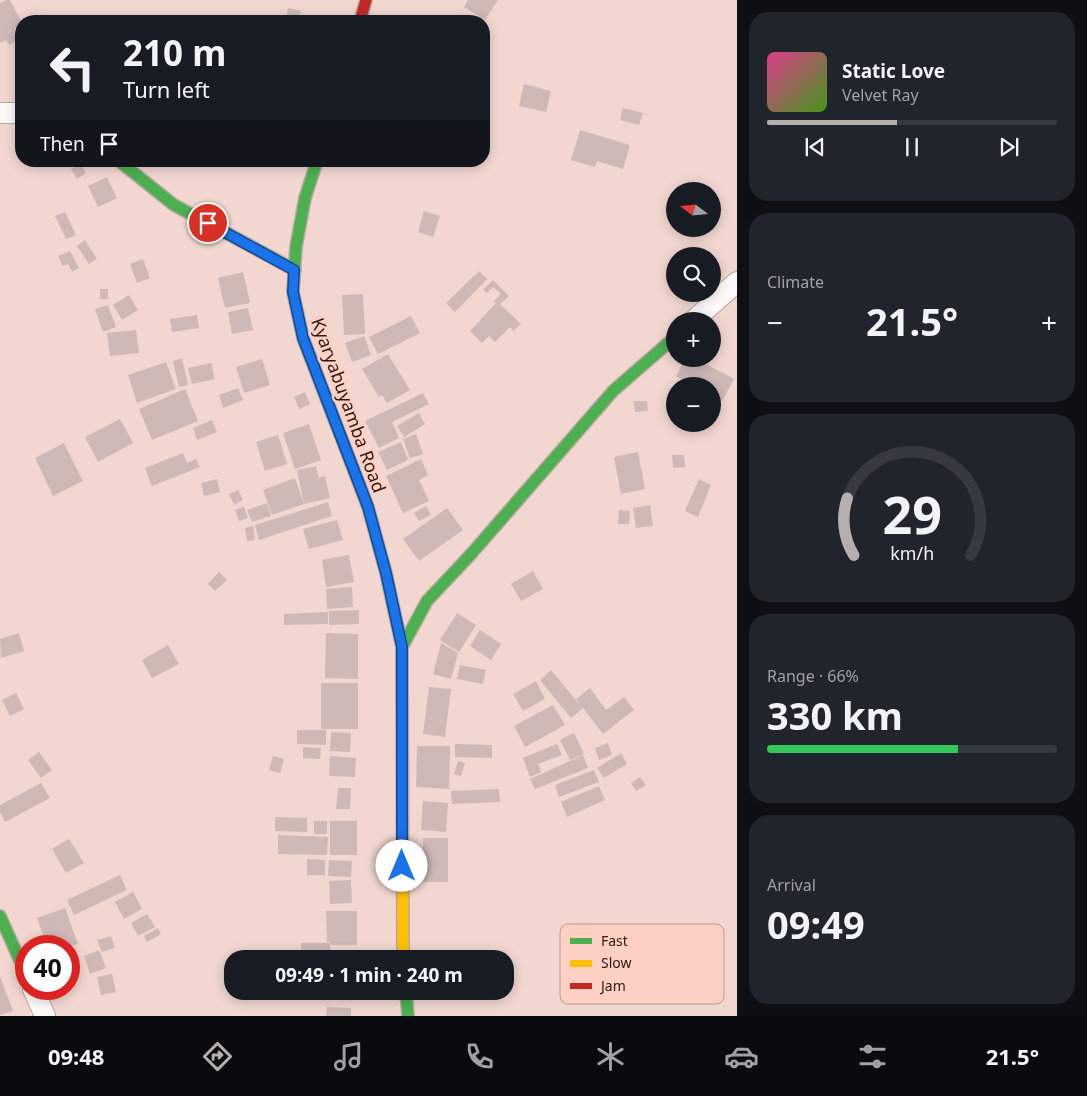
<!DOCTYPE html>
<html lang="en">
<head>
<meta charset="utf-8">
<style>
  :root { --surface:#171b24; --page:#20242c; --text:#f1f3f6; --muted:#9ea1a6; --line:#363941; --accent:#b7afae }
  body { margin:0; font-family:"Noto Sans",sans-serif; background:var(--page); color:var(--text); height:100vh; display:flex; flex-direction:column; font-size:19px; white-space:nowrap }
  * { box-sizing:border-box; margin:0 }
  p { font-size:16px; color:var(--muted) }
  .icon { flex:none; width:28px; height:28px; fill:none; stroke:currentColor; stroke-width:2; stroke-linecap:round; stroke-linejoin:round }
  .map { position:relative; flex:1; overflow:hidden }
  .panel { display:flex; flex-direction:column; gap:12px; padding:12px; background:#0d0f14; width:350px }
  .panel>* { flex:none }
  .guide { position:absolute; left:15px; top:15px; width:475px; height:152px; border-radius:20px; box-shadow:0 2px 12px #0003; background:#171b24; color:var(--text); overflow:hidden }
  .needle { width:32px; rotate:286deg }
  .buttons { position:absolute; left:666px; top:182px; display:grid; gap:10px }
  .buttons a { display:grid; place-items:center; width:55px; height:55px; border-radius:50%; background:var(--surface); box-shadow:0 2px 12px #0003; font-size:25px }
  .speed { position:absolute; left:15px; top:935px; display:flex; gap:10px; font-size:25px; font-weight:700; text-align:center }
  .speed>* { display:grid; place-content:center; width:65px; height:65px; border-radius:50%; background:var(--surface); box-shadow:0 2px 12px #0003; line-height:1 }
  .speed .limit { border:8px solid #d22; background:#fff; color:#111 }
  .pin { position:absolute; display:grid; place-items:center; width:42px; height:42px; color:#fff; margin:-21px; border:2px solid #fff; border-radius:50%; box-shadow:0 1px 5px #0007 }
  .me { position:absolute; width:55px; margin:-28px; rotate:0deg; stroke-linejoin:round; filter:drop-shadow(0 0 4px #0008) }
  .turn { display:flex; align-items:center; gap:18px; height:105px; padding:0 25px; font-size:22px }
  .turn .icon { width:65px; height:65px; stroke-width:2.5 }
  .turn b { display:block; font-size:35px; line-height:42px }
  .then { display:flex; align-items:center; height:48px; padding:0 25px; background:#0003; gap:10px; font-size:19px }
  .big { font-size:38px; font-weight:700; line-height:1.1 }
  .panel .card { flex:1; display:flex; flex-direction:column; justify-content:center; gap:8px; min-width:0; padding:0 18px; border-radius:20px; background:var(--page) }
  .panel .dial { align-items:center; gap:0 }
  .dial svg { height:130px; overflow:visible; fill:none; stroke:var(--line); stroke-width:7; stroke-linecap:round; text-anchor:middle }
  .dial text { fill:var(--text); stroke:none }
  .song { display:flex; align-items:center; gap:15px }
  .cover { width:60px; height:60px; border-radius:8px; background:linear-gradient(135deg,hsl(330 70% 55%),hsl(100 70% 35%)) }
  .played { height:5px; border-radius:2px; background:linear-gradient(90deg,var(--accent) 45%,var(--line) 45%) }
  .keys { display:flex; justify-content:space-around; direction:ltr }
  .heat { display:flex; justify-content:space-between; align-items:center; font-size:28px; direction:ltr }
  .charge { height:8px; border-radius:4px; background:linear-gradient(90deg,#34c759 66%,var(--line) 0) }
  .trip { position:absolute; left:224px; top:950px; width:290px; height:50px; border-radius:20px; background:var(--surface); box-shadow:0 2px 12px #0003; font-weight:700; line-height:50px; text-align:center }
  .tab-bar { display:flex; height:80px; justify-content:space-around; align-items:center; background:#090b0e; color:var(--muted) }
  .tab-bar .icon { width:35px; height:35px }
  .tab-bar .current { color:var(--accent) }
  .tab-bar b { font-size:22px; color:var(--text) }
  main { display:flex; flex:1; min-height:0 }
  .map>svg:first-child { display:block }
  .building { fill:#ceb9b7 }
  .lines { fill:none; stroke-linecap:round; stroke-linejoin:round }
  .street-casing { stroke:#bba7a2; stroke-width:22 }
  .fast-casing { stroke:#bba7a2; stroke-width:14 }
  .slow-casing { stroke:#bba7a2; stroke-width:14 }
  .jam-casing { stroke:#bba7a2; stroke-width:14 }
  .street { stroke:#fdf9f8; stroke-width:20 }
  .fast { stroke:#4caf50; stroke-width:11 }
  .slow { stroke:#ffc107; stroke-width:11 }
  .jam { stroke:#c62828; stroke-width:11 }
  .route-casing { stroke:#114b97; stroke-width:12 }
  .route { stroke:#1a73e8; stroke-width:9 }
  .labels { text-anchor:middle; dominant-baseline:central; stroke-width:5; stroke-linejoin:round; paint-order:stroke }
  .street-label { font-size:18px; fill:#2b1a16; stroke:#fecfc3 }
  .key { fill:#fecfc3; stroke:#bf998f; stroke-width:1 }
  .key-label { font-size:14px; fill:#2b1a16 }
</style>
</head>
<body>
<main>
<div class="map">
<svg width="737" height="1016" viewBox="0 0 737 1016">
  <rect width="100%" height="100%" fill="#f1d7d0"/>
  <!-- building -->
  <g class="building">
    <path d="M6 0H10L21 21V25L14 29 20 40 9 45 6 40 0 43V3Z"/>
    <path d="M468 0H498L485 20 464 7Z"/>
    <path d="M288 8 301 11 299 21 286 18Z"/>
    <path d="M524 84 551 91 546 112 519 106Z"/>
    <path d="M623 108 643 113 639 125 620 120Z"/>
    <path d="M580 130 630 145 623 169 597 161 595 167 571 160Z"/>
    <path d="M80 163 86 173 77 179 71 169Z"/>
    <path d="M107 177 117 198 98 207 88 186Z"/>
    <path d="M424 211 440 216 433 237 418 232Z"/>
    <path d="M65 212 76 235 66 239 55 216Z"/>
    <path d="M85 240 97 259 89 264 77 246Z"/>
    <path d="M70 251 79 268 72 272 68 264 63 266 58 256Z"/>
    <path d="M143 259 150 278 137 283 130 264Z"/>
    <path d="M479 271 487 279 455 312 446 303Z"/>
    <path d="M243 272 250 303 225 308 218 278Z"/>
    <path d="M493 280 509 296 500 304 521 324 513 331 510 327 495 342 489 336 482 343 470 331 496 303 494 301 501 294 493 287 487 293 483 290Z"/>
    <rect x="100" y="289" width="8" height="10"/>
    <path d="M363 294 365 334 344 335 342 295Z"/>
    <path d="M129 295 138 310 122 320 113 305Z"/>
    <path d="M108 305 116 327 103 332 95 309Z"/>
    <path d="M248 308 253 330 232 334 228 312Z"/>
    <path d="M197 315 199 328 172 332 170 319Z"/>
    <path d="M411 316 420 333 378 354 369 337Z"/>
    <path d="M136 330 139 353 110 356 107 333Z"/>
    <path d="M364 336 371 355 352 362 345 343Z"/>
    <path d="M388 354 410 390 387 403 382 395 379 397 362 369Z"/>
    <path d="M182 358 188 385 179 387 173 361Z"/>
    <path d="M262 359 270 385 244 393 236 367Z"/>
    <path d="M674 359H697L734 379 722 401 712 396V386H695L676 376 682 365 674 360Z"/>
    <path d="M166 362 176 389 137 403 128 375Z"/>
    <path d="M211 363 215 379 192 384 188 368Z"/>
    <path d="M238 388 243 400 223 408 219 395Z"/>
    <path d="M185 389 198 421 152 440 139 409Z"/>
    <path d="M305 392 310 404 299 409 294 397Z"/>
    <path d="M423 393 429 404 392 422 399 438 379 448 365 421Z"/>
    <path d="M634 401H647L648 411 635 412Z"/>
    <path d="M419 413 425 424 404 437 397 426Z"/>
    <path d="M120 419 133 443 98 462 85 437Z"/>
    <path d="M212 420 217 432 197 440 193 428Z"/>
    <path d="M309 424 321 460 295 469 283 433Z"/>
    <path d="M416 434 423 454 410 458 403 439Z"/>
    <path d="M278 435 287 464 265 471 256 442Z"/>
    <path d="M401 442 408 460 387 470 378 452Z"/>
    <path d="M64 443 83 481 53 496 35 458Z"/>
    <path d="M638 452 645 489 621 494 614 457Z"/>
    <path d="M183 453 187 463 196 459 200 467 152 486 145 468Z"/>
    <path d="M672 455H684L685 467 673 468Z"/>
    <path d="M421 459 428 475 419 480 429 501 403 513 386 476Z"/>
    <path d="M316 466 319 478 325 476 330 498 304 504 297 470Z"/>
    <path d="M295 478 304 504 272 515 263 490Z"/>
    <path d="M217 479 220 492 204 496 201 483Z"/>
    <path d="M699 479 711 485 698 517 685 511Z"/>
    <path d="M238 490 243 500 234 505 229 494Z"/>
    <path d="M328 502 332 516 259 540 255 525Z"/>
    <path d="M267 503 271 516 252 522 247 510Z"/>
    <path d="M650 505 653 526 636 528 633 508Z"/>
    <path d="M426 506 431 515 419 521 414 513Z"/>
    <path d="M244 507 248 518 239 521 235 510Z"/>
    <path d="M447 508 463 530 419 561 403 539Z"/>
    <path d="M619 510 630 511 629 524H618Z"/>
    <path d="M337 520 343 540 309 549 303 529Z"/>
    <path d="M253 526 255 540 247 541 245 528Z"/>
    <path d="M349 555 354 582 326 587 322 560Z"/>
    <path d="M533 571 543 589 521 601 511 584Z"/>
    <path d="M219 572 227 580 215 591 208 584Z"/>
    <path d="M352 587 353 607 327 609 326 589Z"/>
    <path d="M359 610V624L329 625V611Z"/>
    <path d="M328 612V624L284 625V614Z"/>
    <path d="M457 613 476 625 459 652 440 640Z"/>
    <path d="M480 630 501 644 491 660 470 646Z"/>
    <path d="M19 633 24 651 1 658 0 639Z"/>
    <path d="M326 633 358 634V679L325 678Z"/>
    <path d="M441 643 458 653 451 679 433 674Z"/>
    <path d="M168 645 179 664 152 678 142 660Z"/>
    <path d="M460 665 486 670 483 684 457 679Z"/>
    <path d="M551 670 580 705 576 699 590 688 606 710 624 697 634 710 603 734 583 708 571 718 540 680Z"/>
    <path d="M536 681 545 699 523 711 513 694Z"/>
    <rect x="321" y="683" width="37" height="46"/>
    <path d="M429 687 451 689 445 737 423 734Z"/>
    <path d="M16 693 24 709 10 716 2 700Z"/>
    <path d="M553 705 565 725 525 747 514 726Z"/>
    <path d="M297 730H326V745L297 744Z"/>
    <path d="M331 732 351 733 350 752 330 751Z"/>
    <path d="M574 733 584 754 570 760 560 740Z"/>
    <path d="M608 743 612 755 599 760 595 748Z"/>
    <path d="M455 744 492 745V758L455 757Z"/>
    <path d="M557 744 562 755 538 764 541 772 530 777 523 758Z"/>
    <path d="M417 746H450L449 789 416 787Z"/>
    <path d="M303 747 321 748 320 759 303 758Z"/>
    <path d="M39 752 52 770 41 778 28 760Z"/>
    <path d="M621 753 627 764 604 778 597 768Z"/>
    <path d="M583 755 588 768 535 789 530 779Z"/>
    <path d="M273 756 284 759 280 773 269 770Z"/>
    <path d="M330 756 356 758 355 777 329 776Z"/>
    <path d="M458 761 465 763 461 776 454 774Z"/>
    <path d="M594 770 599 782 559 797 555 785Z"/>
    <path d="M640 777 646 785 636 791 631 783Z"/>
    <path d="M41 783 50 798 5 822 0 812V805Z"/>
    <path d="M599 786 605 800 567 817 561 802Z"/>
    <path d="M338 788H351L350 809H336Z"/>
    <path d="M499 789 500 802 452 804 451 791Z"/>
    <path d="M423 801 448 803 446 832 421 830Z"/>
    <path d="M275 817 307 818V832L275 831Z"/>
    <rect x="314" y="821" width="13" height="13"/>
    <rect x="330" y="821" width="27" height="34"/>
    <path d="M278 835 328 837 327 855 278 854Z"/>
    <rect x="423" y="838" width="25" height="44"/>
    <path d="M69 839 84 863 66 873 52 849Z"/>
    <path d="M307 859 325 860V875H307Z"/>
    <path d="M329 860 352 861 351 877 328 876Z"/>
    <path d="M120 875 127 890 74 915 67 900Z"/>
    <path d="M351 880 352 903 330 904 329 881Z"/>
    <path d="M133 892 142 909 124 919 115 902Z"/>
    <path d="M65 908 78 944 69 947 47 946 37 918Z"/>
    <path d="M326 911H357V945H331L330 942H327Z"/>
    <path d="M147 914 155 927 138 936 131 923Z"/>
    <path d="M158 928 161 934 147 942 144 936Z"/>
    <path d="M111 936 115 948 102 952 97 940Z"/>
    <rect x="301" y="943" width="29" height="12"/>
    <path d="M99 950 106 968 90 974 84 956Z"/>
    <path d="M112 974 116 992 101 995 97 977Z"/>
    <path d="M0 976 13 1011 0 1015Z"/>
    <path d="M294 991H314V996L295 999Z"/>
    <path d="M326 991H354L355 999 327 1000Z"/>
    <path d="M327 1007 351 1008V1016H326Z"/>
  </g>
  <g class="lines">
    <defs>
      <g id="street">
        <path d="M0 113H21"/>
        <path d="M693 321 737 282"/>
        <path d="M33 989 45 1016"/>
      </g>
      <g id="fast">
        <path d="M119 161 174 205 295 270"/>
        <path d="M317 161 305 198 296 247 293 292 303 338 368 507 386 573 402 647V671"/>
        <path d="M402 647 427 601 472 553 613 391 675 337"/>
        <path d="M0 916 26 974"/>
        <path d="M406 991 408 1016"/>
      </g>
      <path id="slow" d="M402 671 403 959"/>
      <path id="jam" d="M360 21 366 0"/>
    </defs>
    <!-- street casing -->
    <use href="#street" class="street-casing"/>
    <!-- fast casing -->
    <use href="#fast" class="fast-casing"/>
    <!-- slow casing -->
    <use href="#slow" class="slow-casing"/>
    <!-- jam casing -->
    <use href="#jam" class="jam-casing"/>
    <!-- street -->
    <use href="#street" class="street"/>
    <!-- fast -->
    <use href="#fast" class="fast"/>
    <!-- slow -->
    <use href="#slow" class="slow"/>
    <!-- jam -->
    <use href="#jam" class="jam"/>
  </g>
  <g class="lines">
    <defs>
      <path id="route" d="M208 223 294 270 293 292 303 338 368 507 386 573 402 647V866"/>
    </defs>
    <!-- route casing -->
    <use href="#route" class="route-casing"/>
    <!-- route -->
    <use href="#route" class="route"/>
  </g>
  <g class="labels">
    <!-- street labels -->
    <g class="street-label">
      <text transform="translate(349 405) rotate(70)">Kyaryabuyamba Road</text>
    </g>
  </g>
  <!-- legend -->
  <rect x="560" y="924" width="164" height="80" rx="8" class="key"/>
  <rect x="570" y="938" width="22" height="6" fill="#4caf50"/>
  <rect x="570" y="960" width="22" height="7" fill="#ffc107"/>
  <rect x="570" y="983" width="22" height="6" fill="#c62828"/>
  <g class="key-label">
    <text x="601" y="946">Fast</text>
    <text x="601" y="968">Slow</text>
    <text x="601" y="991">Jam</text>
  </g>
</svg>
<div class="buttons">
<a><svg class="needle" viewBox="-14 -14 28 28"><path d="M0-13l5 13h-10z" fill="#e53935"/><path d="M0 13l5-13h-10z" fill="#9ea1a6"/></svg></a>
<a><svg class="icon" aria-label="search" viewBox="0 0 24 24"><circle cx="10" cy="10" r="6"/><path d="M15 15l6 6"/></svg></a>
<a>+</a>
<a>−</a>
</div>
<div class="speed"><div class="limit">40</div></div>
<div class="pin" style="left:208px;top:223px;background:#d93025"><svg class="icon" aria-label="arrive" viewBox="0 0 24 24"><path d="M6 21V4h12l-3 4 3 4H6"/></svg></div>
<svg class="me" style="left:402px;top:866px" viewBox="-20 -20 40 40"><circle r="19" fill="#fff"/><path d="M0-13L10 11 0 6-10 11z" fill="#1a73e8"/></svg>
<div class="trip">09:49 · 1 min · 240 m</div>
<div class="guide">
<div class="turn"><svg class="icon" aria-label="left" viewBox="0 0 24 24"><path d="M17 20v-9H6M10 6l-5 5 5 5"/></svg><div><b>210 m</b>Turn left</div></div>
<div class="then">Then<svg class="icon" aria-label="arrive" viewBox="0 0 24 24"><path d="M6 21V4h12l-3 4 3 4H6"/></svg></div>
</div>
</div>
<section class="panel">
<div class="card">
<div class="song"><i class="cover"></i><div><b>Static Love</b><p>Velvet Ray</p></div></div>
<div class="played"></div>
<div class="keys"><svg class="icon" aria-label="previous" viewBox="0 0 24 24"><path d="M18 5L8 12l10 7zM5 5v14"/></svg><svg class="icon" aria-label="pause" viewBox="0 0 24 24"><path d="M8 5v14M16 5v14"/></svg><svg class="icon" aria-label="next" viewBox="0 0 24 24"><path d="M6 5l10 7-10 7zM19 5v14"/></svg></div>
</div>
<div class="card"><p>Climate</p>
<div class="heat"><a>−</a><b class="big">21.5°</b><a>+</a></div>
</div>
<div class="card dial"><svg viewBox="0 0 100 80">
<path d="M14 69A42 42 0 1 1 86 69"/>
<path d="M14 69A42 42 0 0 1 10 34" stroke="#b7afae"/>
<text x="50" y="56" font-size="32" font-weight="700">29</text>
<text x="50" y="72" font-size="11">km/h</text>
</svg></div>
<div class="card"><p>Range · 66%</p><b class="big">330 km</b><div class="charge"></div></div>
<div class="card"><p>Arrival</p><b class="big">09:49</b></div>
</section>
</main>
<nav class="tab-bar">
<b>09:48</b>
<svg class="icon current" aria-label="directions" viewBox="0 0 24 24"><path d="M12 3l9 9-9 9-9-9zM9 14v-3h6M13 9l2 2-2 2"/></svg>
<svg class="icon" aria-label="music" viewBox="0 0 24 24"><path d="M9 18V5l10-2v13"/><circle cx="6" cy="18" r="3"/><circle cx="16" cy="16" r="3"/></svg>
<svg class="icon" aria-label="phone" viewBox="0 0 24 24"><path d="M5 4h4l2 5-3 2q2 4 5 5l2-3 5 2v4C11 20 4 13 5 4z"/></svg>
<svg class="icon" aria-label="climate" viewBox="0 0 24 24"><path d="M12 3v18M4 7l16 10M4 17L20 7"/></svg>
<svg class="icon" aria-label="car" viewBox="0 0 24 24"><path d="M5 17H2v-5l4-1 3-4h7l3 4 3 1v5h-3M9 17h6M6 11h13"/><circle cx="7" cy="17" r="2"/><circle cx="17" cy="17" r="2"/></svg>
<svg class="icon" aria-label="filters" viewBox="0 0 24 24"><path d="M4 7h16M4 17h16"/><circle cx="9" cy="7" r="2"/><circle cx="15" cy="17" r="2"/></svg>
<b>21.5°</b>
</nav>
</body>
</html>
